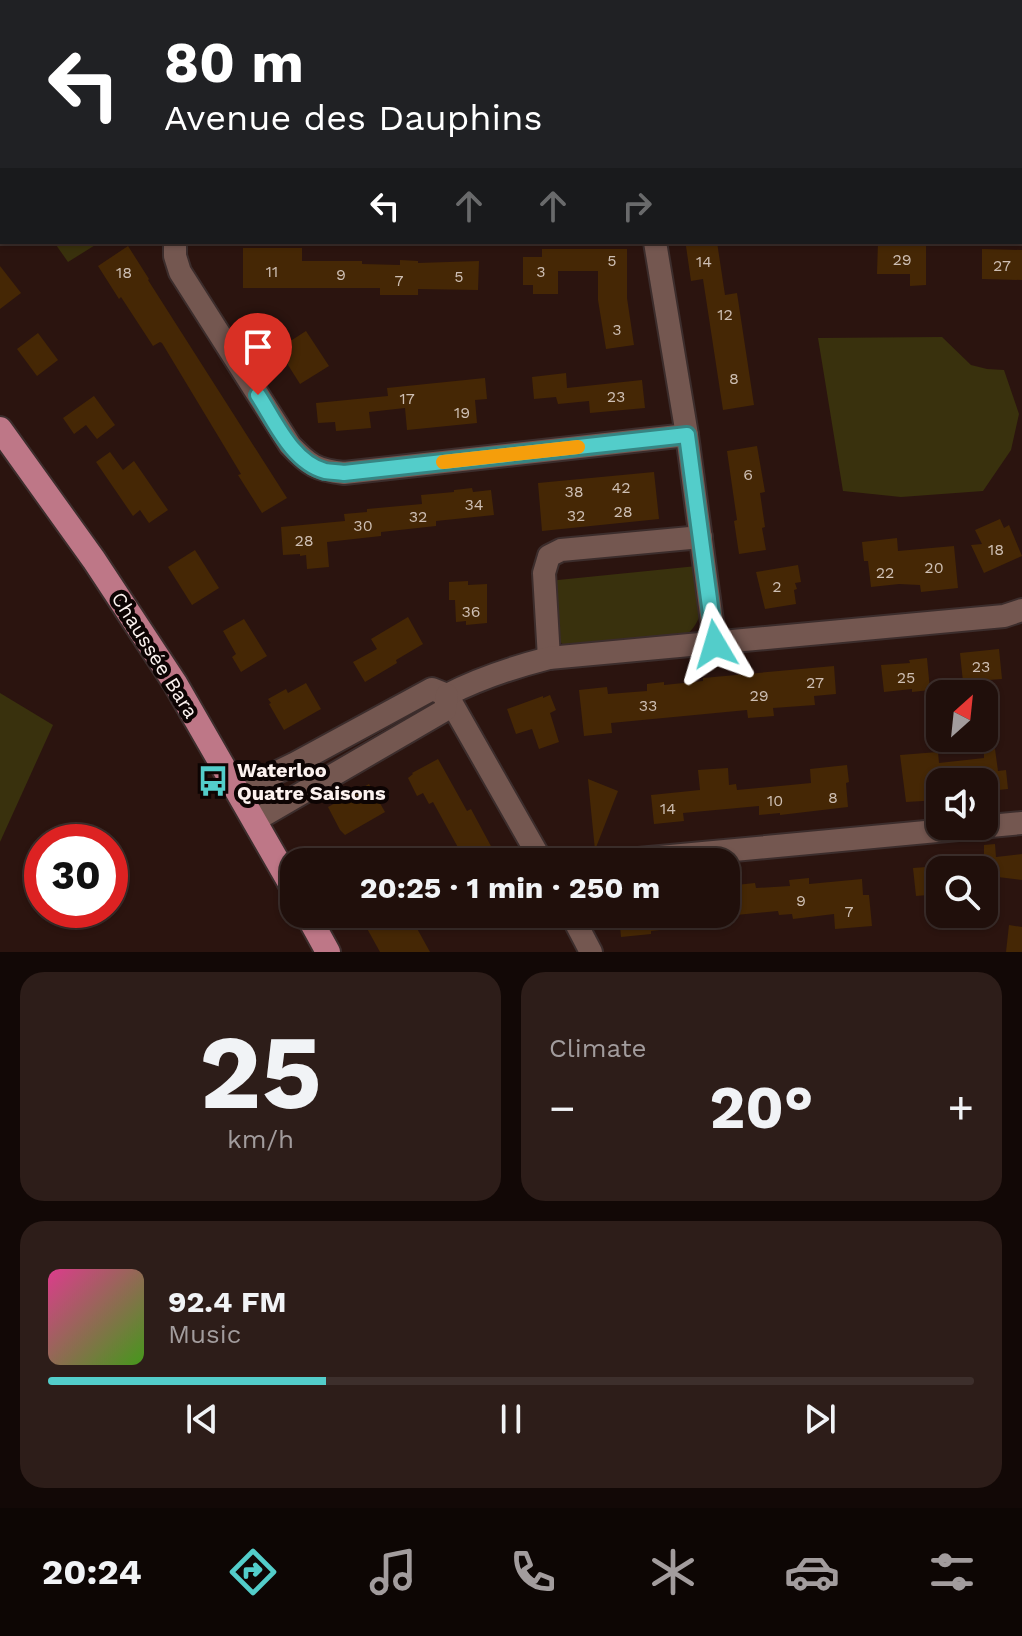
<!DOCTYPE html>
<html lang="en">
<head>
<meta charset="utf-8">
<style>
  :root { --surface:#200f0b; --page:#2d1d19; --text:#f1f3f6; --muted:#a29c9d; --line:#3d2f2c; --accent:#53cdca }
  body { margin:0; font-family:"Work Sans",sans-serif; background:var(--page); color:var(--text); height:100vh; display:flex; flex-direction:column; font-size:30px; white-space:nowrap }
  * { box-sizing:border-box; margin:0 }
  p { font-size:26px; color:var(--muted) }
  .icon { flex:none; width:44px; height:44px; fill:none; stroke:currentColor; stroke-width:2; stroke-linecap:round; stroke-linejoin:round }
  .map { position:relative; height:952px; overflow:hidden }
  .panel { display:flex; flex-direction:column; gap:20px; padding:20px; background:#120806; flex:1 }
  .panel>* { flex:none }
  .guide { position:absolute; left:0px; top:0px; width:1022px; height:244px; box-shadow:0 2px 6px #0004,0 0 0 2px var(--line); background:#202124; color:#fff; overflow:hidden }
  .needle { width:52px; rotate:27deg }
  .buttons { position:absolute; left:926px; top:680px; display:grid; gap:16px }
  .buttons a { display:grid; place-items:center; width:72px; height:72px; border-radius:16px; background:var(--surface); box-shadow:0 2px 6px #0004,0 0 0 2px var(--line); font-size:40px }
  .speed { position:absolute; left:24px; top:824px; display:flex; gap:16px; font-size:40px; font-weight:700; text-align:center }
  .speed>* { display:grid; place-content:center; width:104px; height:104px; border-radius:50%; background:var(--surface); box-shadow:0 2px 6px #0004,0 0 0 2px var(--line); line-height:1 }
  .speed .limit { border:12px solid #d22; background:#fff; color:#111 }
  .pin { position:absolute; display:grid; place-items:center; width:68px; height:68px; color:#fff; margin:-82px -34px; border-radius:50% 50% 50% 0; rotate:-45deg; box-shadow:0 0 8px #0007 }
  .pin .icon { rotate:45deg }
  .me { position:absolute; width:88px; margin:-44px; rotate:353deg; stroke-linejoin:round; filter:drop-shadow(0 0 6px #0008) }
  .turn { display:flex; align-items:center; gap:28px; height:168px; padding:0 32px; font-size:36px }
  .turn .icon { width:104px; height:104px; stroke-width:2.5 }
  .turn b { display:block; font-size:56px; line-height:68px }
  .lanes { display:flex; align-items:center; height:76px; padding:0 32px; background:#0003; justify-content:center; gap:40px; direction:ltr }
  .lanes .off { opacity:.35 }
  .big { font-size:60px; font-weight:700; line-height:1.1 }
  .panel .tile { flex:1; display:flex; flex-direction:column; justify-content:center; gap:12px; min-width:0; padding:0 28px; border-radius:24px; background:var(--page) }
  .panel .dial { align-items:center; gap:0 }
  .dial b { font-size:104px; line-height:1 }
  .song { display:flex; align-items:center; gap:24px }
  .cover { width:96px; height:96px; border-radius:12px; background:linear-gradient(135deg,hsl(330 70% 55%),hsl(100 70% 35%)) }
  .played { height:8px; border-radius:4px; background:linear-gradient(90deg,var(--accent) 30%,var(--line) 30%) }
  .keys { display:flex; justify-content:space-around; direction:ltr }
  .heat { display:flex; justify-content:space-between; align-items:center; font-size:44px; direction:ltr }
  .panel .tiles { flex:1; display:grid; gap:20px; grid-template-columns:1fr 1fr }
  .tile:last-child { grid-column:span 2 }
  .trip { position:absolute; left:280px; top:848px; width:460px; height:80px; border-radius:24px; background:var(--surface); box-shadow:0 2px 6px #0004,0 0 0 2px var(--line); font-weight:700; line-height:80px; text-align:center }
  .menu { display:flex; height:128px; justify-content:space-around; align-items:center; background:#0d0604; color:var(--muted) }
  .menu .icon { width:56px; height:56px }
  .menu .on { color:var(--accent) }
  .menu b { font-size:36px; color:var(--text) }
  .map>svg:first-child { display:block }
  .green { fill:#39310d }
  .building { fill:#452705 }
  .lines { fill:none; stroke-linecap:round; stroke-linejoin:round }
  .minor-casing { stroke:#3c2d2c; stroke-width:26 }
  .major-casing { stroke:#3c2d2c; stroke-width:28 }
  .minor { stroke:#745750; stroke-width:22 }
  .major { stroke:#be7787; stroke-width:24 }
  .route-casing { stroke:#368583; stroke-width:20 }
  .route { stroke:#53cdca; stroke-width:14 }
  .slow { stroke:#f59e0b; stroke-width:14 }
  .labels { text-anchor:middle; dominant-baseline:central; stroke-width:8; stroke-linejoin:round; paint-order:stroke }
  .number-label { font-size:16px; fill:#cebfb4 }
  .street-label { font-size:20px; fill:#fcf2ef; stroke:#0d0403 }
  .poi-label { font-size:20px; font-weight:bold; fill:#fcf2ef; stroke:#0d0403; text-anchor:start }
</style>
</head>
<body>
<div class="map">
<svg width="1022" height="952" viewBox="0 0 1022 952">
  <rect width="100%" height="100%" fill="#2b140f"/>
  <!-- green -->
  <g class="green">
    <path d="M54 242H100L68 262Z"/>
    <path d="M942 337 971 365 987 369 1004 370 1019 414 1011 450 983 491 901 497 843 491 818 338Z"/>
    <path d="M697 566C700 597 710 619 681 639L566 647 558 640 548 581Z"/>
    <path d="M0 693 53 725 0 842Z"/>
  </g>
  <!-- building -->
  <g class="building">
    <path d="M717 242 725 295 737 293 754 405 723 410 703 279 691 281 686 246Z"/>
    <path d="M878 242H926V285L910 286V274H877Z"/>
    <path d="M128 246 149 279 148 280 287 498 262 513 238 475 241 474 162 343 160 342 153 346 121 297 119 299 98 266Z"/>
    <path d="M243 248H302V261H362V264L400 265V260L418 261V263L479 261 478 290 418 289V295H380V288H243Z"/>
    <path d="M542 249H627V298L634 345 606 349 598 300V271H558V294H533V285H523V257H542Z"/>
    <path d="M982 249 1022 250V280L982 279Z"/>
    <path d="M0 266 21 293 0 309Z"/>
    <path d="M306 331 329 366 300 384 278 349Z"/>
    <path d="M38 333 58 360 37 376 17 349Z"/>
    <path d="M566 373 567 388 642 380 645 408 590 413 589 401 558 404 556 397 534 399 532 377Z"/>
    <path d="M485 378 487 399 475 400 477 423 407 430 405 408 369 412 371 428 336 431 335 422 318 423 316 403 388 396 387 388Z"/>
    <path d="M94 396 115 425 97 439 86 425 74 434 63 418Z"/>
    <path d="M757 446 765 492 760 493 765 527 762 528 766 550 739 554 734 521 737 520 727 451Z"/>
    <path d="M110 452 123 470 134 461 168 510 149 523 140 510 133 516 96 462Z"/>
    <path d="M654 472 659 519 542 531 538 483Z"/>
    <path d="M472 488 473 492 491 490 494 515 436 521V526L381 532V536L327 542 329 567 307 569 306 555 300 556V554L283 555 281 527 345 521 344 514 367 512V509L422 504 421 495 454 492V490Z"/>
    <path d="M1000 519 1004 528 1009 525 1022 556 984 573 971 545 982 544 975 530Z"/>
    <path d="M897 538 898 551 954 546 958 588 921 592 920 585 899 584 871 587 868 561H864L862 542Z"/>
    <path d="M195 550 219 588 192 605 168 567Z"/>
    <path d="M798 565 801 582 795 583 797 589 794 590 796 604 765 609 756 572Z"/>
    <path d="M468 581V585L487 584V623L466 625V621L456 622 455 600H449V582Z"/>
    <path d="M408 617 423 644 396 660 397 663 365 682 353 662 377 649 371 639Z"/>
    <path d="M244 619 267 656 241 672 232 657 236 654 223 631Z"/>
    <path d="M999 649 1002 679 963 682 960 653Z"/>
    <path d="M927 658 930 690 912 692V689L884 692 881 665 910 663 909 660Z"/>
    <path d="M834 666 836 694 814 696 815 705 773 708 774 716 748 718 747 710 611 723 612 733 584 736 579 690 607 687 608 694 647 691V684L664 682V685L703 681V678Z"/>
    <path d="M306 683 321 709 284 730 269 704 271 703 268 699 286 689 288 693Z"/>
    <path d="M550 695 556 710 550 713 559 742 539 749 532 729 516 734 507 709 543 696V698Z"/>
    <path d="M995 749 998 771 1006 770 1008 789 998 790 999 793 984 794V782H938L940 800 906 802 900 755 938 752 939 763 984 758V750Z"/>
    <path d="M438 759 467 811 471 809 492 848 466 862 433 802 429 804 423 793 417 796 408 778 413 774 412 773Z"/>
    <path d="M847 765 849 782 846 783 848 807 780 815V813L759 815V806L683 813 684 821 654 824 651 795 700 790 698 770 728 768 729 785 736 784 737 790 811 783 810 769Z"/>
    <path d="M588 779 618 791 595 850 590 800Z"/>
    <path d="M369 784 385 812 345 835 340 830 328 807Z"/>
    <path d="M995 844 996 857 1022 854V880L998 877 999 892 984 893V845Z"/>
    <path d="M940 866V894L916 896 913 868Z"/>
    <path d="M809 878V884L862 879 863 895H869L872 926 835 929 834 914 793 919 792 914 779 915 778 911 726 916V886L755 883 756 888 790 886 789 880Z"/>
    <path d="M359 914H409L430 952H380Z"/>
    <path d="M619 914H713L714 924 651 931V934L621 937Z"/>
    <path d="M1009 925 1022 927V952H1006Z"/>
  </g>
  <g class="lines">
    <defs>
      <g id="minor">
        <path d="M1020 207H1022"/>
        <path d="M175 242V256L180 272 290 445C309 465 316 470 344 473L687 435"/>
        <path d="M655 242 687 435 715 644"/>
        <path d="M549 658 544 573 549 556 561 550 701 537"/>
        <path d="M447 695 542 862"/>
        <path d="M238 791 296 763 432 689 447 695C480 678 514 667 549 658L1004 616 1022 610"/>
        <path d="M254 821 445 710 447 695"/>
        <path d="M606 862 1022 823"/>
        <path d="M571 914 591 952"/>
      </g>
      <g id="major">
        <path d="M123 2 137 0"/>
        <path d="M0 12H2"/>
        <path d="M0 429 94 560 175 683 294 890"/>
        <path d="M307 914 328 952"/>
      </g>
    </defs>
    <!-- minor casing -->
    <use href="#minor" class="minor-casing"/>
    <!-- major casing -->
    <use href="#major" class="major-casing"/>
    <!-- minor -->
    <use href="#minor" class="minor"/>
    <!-- major -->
    <use href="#major" class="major"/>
  </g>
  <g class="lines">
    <defs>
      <path id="route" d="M258 395C275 421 292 462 325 471 331 472 338 472 344 473L687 435 715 644"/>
    </defs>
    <!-- route casing -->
    <use href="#route" class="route-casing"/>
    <!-- route -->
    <use href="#route" class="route"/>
    <!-- slow -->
    <path class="slow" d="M443 462 578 447"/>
  </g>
  <!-- icons -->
  <defs>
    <symbol id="bus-bare" viewBox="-9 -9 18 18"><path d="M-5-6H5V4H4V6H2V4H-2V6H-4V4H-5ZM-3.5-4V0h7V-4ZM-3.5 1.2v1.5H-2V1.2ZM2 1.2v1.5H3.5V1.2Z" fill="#53cdca" stroke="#0d0403" stroke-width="2.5" paint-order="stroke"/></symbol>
  </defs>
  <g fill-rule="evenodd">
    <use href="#bus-bare" x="191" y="759" width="44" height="44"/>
  </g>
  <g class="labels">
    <!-- number labels -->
    <g class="number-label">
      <text x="902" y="259">29</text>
      <text x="612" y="260">5</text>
      <text x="704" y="261">14</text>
      <text x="1002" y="265">27</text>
      <text x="272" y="271">11</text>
      <text x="541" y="271">3</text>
      <text x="124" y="272">18</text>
      <text x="341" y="274">9</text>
      <text x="459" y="276">5</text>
      <text x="399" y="280">7</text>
      <text x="725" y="314">12</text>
      <text x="617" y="329">3</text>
      <text x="734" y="378">8</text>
      <text x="616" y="396">23</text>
      <text x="407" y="398">17</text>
      <text x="462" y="412">19</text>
      <text x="748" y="474">6</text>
      <text x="621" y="487">42</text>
      <text x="574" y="491">38</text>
      <text x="474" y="504">34</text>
      <text x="623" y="511">28</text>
      <text x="576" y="515">32</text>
      <text x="418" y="516">32</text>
      <text x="363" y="525">30</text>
      <text x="304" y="540">28</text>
      <text x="996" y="549">18</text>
      <text x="934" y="567">20</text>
      <text x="885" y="572">22</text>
      <text x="777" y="586">2</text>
      <text x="471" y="611">36</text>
      <text x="981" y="666">23</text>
      <text x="906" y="677">25</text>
      <text x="815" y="682">27</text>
      <text x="759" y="695">29</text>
      <text x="648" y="705">33</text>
      <text x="833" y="797">8</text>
      <text x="775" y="800">10</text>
      <text x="668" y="808">14</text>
      <text x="801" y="900">9</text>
      <text x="849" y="911">7</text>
    </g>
    <!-- street labels -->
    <g class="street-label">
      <text transform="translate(155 655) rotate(58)">Chaussée Bara</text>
    </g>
    <!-- poi labels -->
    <g class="poi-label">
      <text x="237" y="770">Waterloo<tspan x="237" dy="23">Quatre Saisons</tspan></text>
    </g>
  </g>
</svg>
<div class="buttons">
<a><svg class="needle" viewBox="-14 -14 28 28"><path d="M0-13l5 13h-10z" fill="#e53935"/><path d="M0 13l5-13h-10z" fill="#a29c9d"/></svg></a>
<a><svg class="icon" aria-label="sound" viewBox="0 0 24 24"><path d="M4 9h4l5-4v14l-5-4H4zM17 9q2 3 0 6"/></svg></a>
<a><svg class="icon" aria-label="search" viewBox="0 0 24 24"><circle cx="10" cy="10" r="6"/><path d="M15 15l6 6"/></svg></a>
</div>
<div class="speed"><div class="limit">30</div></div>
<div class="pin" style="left:258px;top:395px;background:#d93025"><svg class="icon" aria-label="arrive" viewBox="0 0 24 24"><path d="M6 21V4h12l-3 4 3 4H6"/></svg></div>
<svg class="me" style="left:715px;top:644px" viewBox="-20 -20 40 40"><path d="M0-17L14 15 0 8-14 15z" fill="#53cdca" stroke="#fff" stroke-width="4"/></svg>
<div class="trip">20:25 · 1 min · 250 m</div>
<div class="guide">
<div class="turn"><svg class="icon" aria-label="left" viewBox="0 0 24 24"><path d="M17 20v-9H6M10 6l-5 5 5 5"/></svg><div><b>80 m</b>Avenue des Dauphins</div></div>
<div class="lanes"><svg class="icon" aria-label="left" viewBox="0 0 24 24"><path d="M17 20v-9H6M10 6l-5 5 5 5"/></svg><svg class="icon off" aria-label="ahead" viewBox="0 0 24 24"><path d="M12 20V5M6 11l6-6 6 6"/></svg><svg class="icon off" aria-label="ahead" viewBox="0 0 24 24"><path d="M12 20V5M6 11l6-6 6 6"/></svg><svg class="icon off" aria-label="right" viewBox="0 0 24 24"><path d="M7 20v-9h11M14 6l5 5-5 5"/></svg></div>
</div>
</div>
<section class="panel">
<div class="tiles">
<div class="tile dial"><b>25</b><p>km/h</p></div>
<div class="tile"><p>Climate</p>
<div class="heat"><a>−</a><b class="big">20°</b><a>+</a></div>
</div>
<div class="tile">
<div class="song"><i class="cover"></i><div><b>92.4 FM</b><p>Music</p></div></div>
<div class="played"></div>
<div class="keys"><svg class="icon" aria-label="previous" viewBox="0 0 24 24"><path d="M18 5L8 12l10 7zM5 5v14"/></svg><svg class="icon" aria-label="pause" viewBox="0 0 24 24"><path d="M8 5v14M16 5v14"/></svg><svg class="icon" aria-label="next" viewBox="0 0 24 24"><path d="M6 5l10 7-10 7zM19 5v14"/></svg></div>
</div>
</div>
</section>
<nav class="menu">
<b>20:24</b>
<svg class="icon on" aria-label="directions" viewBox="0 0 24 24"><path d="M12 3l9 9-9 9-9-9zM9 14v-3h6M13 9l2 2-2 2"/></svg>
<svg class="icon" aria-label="music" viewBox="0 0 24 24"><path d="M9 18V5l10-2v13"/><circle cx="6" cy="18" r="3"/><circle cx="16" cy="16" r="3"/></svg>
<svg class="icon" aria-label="phone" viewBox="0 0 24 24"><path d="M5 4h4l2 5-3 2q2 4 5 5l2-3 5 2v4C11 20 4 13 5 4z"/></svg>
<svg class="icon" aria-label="climate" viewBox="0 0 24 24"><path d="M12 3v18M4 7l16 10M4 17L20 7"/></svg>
<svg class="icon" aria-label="car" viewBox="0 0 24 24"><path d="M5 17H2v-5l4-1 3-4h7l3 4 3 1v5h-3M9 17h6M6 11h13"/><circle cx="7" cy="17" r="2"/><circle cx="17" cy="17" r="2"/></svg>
<svg class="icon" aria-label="filters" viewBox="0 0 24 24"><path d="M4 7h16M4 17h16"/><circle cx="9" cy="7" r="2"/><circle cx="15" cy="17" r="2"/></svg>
</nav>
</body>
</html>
